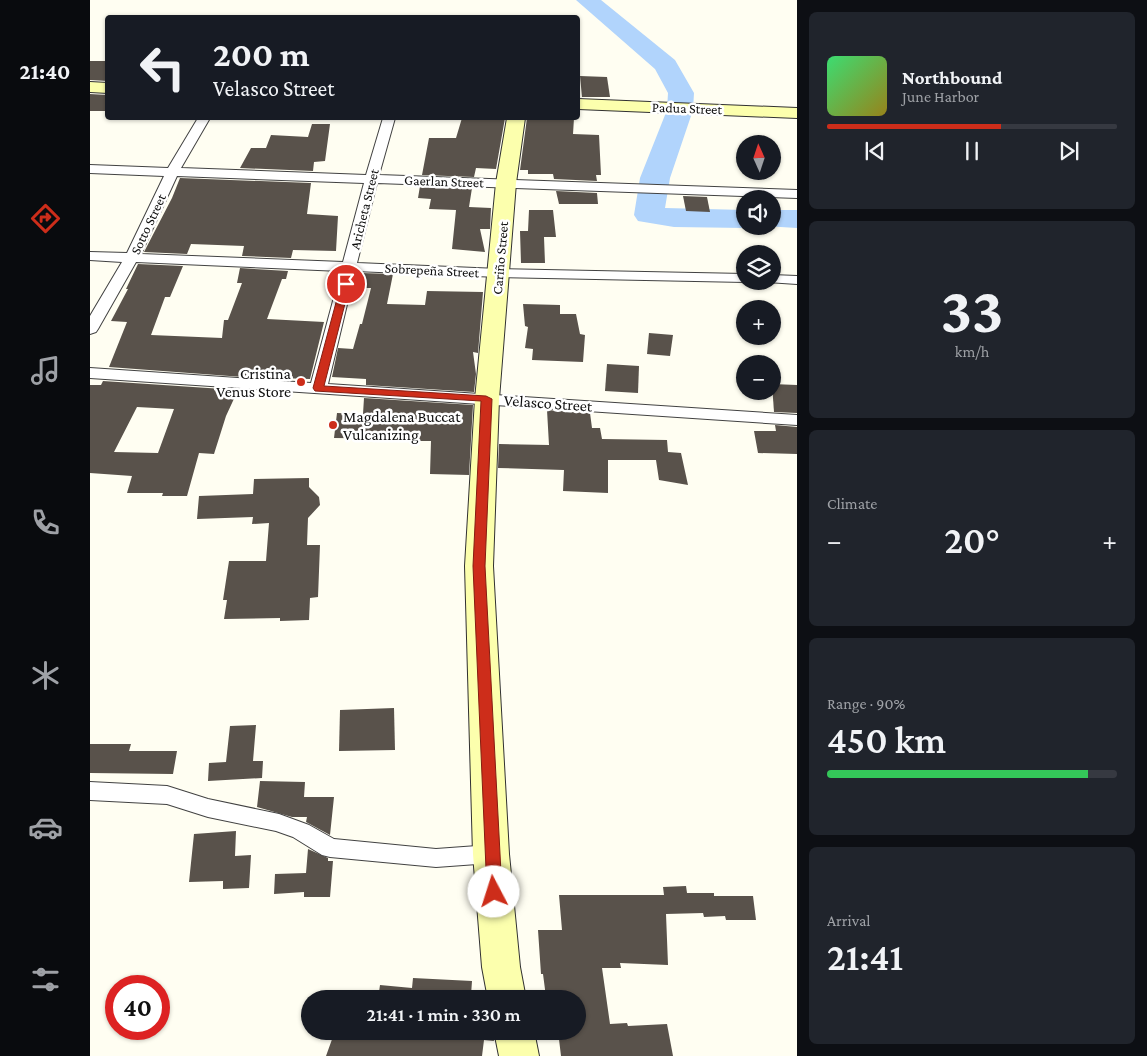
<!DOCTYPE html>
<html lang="en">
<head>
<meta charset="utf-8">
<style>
  :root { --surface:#171b24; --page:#20242c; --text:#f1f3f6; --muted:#9ea1a6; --line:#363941; --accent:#cd2d1a }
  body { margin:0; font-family:"Crimson Pro",serif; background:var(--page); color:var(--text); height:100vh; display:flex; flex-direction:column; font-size:19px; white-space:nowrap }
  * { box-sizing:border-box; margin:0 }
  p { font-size:16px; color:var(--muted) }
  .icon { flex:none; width:28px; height:28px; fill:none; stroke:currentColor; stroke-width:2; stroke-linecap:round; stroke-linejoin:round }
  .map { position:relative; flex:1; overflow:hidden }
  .details { display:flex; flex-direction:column; gap:12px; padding:12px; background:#0d0f14; width:350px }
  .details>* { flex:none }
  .hud { position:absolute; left:15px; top:15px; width:475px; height:105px; border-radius:5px; box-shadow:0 1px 4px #0004; background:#171b24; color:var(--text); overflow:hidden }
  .needle { width:32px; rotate:357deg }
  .fabs { position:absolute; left:646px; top:135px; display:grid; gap:10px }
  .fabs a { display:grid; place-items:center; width:45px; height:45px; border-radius:50%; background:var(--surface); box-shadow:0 1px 4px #0004; font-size:25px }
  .speed { position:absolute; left:15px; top:975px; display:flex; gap:10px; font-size:25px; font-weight:700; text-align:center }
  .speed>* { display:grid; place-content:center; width:65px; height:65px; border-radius:50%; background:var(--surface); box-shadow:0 1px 4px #0004; line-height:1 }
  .speed .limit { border:8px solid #d22; background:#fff; color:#111 }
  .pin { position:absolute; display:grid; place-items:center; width:42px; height:42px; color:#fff; margin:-21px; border:2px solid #fff; border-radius:50%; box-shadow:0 1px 5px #0007 }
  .me { position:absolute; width:55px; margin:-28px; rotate:355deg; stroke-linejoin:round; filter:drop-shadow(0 0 4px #0008) }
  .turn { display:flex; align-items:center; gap:18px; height:105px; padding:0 25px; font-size:22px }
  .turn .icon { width:65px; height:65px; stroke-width:2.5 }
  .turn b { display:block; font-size:35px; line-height:42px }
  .big { font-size:38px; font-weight:600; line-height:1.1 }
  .details .tile { flex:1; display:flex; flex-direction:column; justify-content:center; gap:8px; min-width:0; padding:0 18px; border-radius:8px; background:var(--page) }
  .details .dial { align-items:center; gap:0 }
  .dial b { font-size:65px; line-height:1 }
  .song { display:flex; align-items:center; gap:15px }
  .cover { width:60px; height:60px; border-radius:8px; background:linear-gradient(135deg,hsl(140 70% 55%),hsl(50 70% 35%)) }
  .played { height:5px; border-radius:2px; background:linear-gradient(90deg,var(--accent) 60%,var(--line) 60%) }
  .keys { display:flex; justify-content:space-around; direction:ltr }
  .heat { display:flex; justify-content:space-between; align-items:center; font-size:28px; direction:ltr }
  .charge { height:8px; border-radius:4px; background:linear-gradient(90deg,#34c759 90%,var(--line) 0) }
  .trip { position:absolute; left:211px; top:990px; width:285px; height:50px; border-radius:25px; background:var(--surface); box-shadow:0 1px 4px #0004; font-weight:600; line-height:50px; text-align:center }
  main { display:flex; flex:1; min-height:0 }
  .tab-bar { display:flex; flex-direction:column; width:90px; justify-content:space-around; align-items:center; background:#090b0e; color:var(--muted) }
  .tab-bar .icon { width:35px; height:35px }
  .tab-bar .current { color:var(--accent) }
  .tab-bar b { font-size:22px; color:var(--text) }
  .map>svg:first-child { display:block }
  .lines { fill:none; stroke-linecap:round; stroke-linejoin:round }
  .river { fill:#b1d4fc; fill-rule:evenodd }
  .building { fill:#59524b; fill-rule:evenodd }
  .street-casing { stroke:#424242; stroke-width:2 }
  .secondary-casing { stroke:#313131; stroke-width:2 }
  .street { fill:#fff; fill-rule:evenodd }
  .secondary { fill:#fcffad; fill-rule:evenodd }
  .route { fill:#cd2d1a; stroke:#851d11 }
  .poi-dot { fill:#cd2d1a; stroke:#fff; stroke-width:2 }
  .labels { text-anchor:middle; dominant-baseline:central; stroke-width:5; stroke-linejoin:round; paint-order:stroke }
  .far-street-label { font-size:14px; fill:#0f0f0f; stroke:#fff }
  .poi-label { font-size:16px; fill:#0f0f0f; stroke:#fff; text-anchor:end }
  .street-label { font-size:16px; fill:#0f0f0f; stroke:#fff }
</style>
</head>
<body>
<main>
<nav class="tab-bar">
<b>21:40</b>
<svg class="icon current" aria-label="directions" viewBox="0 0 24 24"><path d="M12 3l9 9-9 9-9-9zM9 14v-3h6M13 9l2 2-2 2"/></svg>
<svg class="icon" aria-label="music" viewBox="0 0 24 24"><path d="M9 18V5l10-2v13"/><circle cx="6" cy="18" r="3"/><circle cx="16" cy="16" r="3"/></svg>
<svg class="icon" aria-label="phone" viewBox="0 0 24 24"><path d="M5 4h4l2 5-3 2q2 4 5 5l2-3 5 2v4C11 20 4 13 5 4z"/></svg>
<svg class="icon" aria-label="climate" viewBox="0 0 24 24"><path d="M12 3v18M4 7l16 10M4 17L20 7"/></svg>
<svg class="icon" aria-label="car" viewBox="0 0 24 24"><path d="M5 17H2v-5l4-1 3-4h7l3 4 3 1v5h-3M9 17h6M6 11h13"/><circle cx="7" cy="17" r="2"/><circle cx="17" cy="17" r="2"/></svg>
<svg class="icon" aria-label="filters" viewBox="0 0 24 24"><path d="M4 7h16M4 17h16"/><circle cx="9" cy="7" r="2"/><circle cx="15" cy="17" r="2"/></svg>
</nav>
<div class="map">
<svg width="707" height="1056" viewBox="0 0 707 1056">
  <rect width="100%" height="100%" fill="#fffef2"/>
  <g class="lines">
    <!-- river -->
    <g class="river">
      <path d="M486 0H511L585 60 604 93 603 110 580 178 575 208 655 210V226H663L655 228 584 227 548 221 544 215 550 178 577 110 578 93 565 69Z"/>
      <path d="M682 210H707V228L674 226H682Z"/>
    </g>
  </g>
  <!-- building -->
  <g class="building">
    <path d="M0 61H18V81L0 80Z"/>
    <path d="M490 76 517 77 520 97H492Z"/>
    <path d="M0 94 18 95V111H0Z"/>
    <path d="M372 118H415L406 169 386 168 384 177 332 175 339 138H366Z"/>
    <path d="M437 118H484L483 134 509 135 511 175H506L507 181 464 179 463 174H438V170H430Z"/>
    <path d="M222 124H240L235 161 224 162 223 171 150 168 161 148H176L181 135 218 137Z"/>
    <path d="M90 178 221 183 217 214 248 216 246 251 203 250 201 258 152 256 154 246 101 244 97 254 54 252 82 198Z"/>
    <path d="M330 186 382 188 379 207 401 208 400 229H390L395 252 362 249 366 210 339 209 341 199 328 198Z"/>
    <path d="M466 191 507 193 508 204H469Z"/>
    <path d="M593 196 617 197 620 212 596 211Z"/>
    <path d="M439 210H463L466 237H454L455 263H431L430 231H438Z"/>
    <path d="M48 264 93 266 80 297H75L61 335 132 338 134 320H138L152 283H147L150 268 198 271 196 279H192L177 319 234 322 220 379 153 377 19 367 37 322 21 321 38 289H36Z"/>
    <path d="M271 273 303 274 297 304 335 305 337 291 393 292 388 353 383 352 386 374 384 392 276 385V379L242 377 248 348 263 349 270 324H272L281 288H267Z"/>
    <path d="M433 304 470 305V314H486L490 334 495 335 493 362 442 360 443 349 435 348 438 327 435 326Z"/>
    <path d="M559 333 583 335 580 356 557 354Z"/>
    <path d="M517 364 549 366 548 393 515 391Z"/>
    <path d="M13 381 148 390 136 416 124 454 109 453 97 496H72L73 493H37L42 476 0 473V385H11ZM47 407 84 409 68 453 24 452Z"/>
    <path d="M682 384 707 385V413L684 412Z"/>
    <path d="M274 398 383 405 379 475 340 474 341 441H319V439L244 438 247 413 273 414Z"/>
    <path d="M457 410 500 413 502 428H510L512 439 577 440 578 452 591 453 598 485 569 480 566 460H518V493L473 491 474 470 408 468 409 444 459 445Z"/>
    <path d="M685 425 707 427V454L668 453 664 431H686Z"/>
    <path d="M219 478V487L229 497 230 505 218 518 217 545H230L228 597 220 598 219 620 190 621V618L134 619 137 600H133L139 561H176L179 523 162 524 163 517 107 519 109 496 163 494 164 479Z"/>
    <path d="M304 708 305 750 249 751 250 710Z"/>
    <path d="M166 725 163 761H173L172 778 118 781 119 763 136 762 140 726Z"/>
    <path d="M0 744H41L39 751H87L83 774 0 773Z"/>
    <path d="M170 781 215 782 214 797H244L240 835 216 822 217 817H202L167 807Z"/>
    <path d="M146 831 145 856 161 855 159 888 133 889V881L99 882 104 834Z"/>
    <path d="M218 849 238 858V861H243L240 897H214V892L184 894 185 874 216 873Z"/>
    <path d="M596 886 597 893H624V896H663L666 920H636L635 916 614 917 613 913 576 914 578 965 530 963 531 968H512L520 1024 537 1023 538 1026 577 1024 583 1056H471L468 1031H488V999L456 997 453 974H451L448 930H472L469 895H574L573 887Z"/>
    <path d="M323 978 382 981 381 995H395L396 999H288L290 985 322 988Z"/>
    <path d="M245 1031H402L404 1041 394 1040 392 1056H236Z"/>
  </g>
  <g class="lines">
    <defs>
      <g id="street">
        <path d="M108 118H120L91 168 276 175 293 118H305L289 175 707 190V198L287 183 267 263 409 269 655 274V281H660L655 282 409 277 265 271 238 384 707 415V425L0 378V368L221 383 251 271 46 262 8 329 6 332 0 334V316L32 262 0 260V252L37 253 74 176 0 173V165L78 168ZM87 176 274 183 253 262 51 254Z"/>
        <path d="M682 275 707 276V284L677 282 682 281Z"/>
        <path d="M0 782 77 786 118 799 189 814 219 825 244 839 346 849 401 845 409 847 413 854 409 861 401 863 346 867 240 857 232 855 203 837 186 831 118 817 77 804 0 800Z"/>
      </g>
      <g id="secondary">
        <path d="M0 82 18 83V93L0 92Z"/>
        <path d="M488 99 707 108V118L488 109Z"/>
        <path d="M417 118H435L426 183 409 399 403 566 419 854 430 967 436 999H398L392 967 383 854 375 566 385 399 406 183Z"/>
        <path d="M404 1031H444L449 1056H409Z"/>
      </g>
    </defs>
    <!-- street casing -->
    <use href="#street" class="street-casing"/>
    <!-- secondary casing -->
    <use href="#secondary" class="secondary-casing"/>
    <!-- street -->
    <use href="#street" class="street"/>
    <!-- secondary -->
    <use href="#secondary" class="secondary"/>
  </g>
  <!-- route -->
  <path class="route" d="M256 281 260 284 234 386 396 396 402 399 395 566 412 892 409 896 404 898 399 896 397 892 383 566 391 401 225 391 223 388 251 284Z"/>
  <!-- markers -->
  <g class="poi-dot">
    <circle cx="211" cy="382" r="5"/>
    <circle cx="243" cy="425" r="5"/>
  </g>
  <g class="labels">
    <!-- far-street labels -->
    <g class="far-street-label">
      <text transform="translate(597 108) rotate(2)">Padua Street</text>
      <text transform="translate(354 181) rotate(2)">Gaerlan Street</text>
      <text transform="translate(274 209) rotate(-76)">Aricheta Street</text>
      <text transform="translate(58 224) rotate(-65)">Sotto Street</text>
      <text transform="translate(410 258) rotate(-85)">Cariño Street</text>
      <text transform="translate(342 270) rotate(3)">Sobrepeña Street</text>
    </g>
    <!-- poi labels -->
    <g class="poi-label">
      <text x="201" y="373">Cristina<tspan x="201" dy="18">Venus Store</tspan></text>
      <text x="253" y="416" text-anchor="start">Magdalena Buccat<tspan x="253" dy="18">Vulcanizing</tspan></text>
    </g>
    <!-- street labels -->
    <g class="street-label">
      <text transform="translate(458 403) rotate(4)">Velasco Street</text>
    </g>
  </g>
</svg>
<div class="fabs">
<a><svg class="needle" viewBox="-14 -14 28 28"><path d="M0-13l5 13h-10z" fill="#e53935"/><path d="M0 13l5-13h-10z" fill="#9ea1a6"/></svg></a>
<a><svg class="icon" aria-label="sound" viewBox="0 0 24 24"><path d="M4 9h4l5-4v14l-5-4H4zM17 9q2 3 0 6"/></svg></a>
<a><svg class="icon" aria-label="layers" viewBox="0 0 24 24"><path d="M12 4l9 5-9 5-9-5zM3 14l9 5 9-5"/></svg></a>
<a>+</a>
<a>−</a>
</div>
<div class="speed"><div class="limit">40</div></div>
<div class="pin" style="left:256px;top:284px;background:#d93025"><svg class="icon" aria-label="arrive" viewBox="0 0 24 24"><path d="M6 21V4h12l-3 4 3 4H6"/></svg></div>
<svg class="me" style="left:404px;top:892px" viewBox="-20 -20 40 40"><circle r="19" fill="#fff"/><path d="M0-13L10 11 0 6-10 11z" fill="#cd2d1a"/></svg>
<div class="trip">21:41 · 1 min · 330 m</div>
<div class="hud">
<div class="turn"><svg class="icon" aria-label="left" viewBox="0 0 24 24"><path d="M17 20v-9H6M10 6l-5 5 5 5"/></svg><div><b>200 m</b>Velasco Street</div></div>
</div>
</div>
<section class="details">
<div class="tile">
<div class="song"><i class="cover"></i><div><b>Northbound</b><p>June Harbor</p></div></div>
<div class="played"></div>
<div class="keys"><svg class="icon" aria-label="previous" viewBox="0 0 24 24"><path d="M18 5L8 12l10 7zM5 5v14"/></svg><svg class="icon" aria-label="pause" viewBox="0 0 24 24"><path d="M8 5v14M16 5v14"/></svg><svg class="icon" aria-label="next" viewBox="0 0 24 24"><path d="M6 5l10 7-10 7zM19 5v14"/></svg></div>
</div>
<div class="tile dial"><b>33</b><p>km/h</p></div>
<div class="tile"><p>Climate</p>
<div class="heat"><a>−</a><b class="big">20°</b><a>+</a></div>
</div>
<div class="tile"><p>Range · 90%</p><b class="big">450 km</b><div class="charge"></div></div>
<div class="tile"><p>Arrival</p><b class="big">21:41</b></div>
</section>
</main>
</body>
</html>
